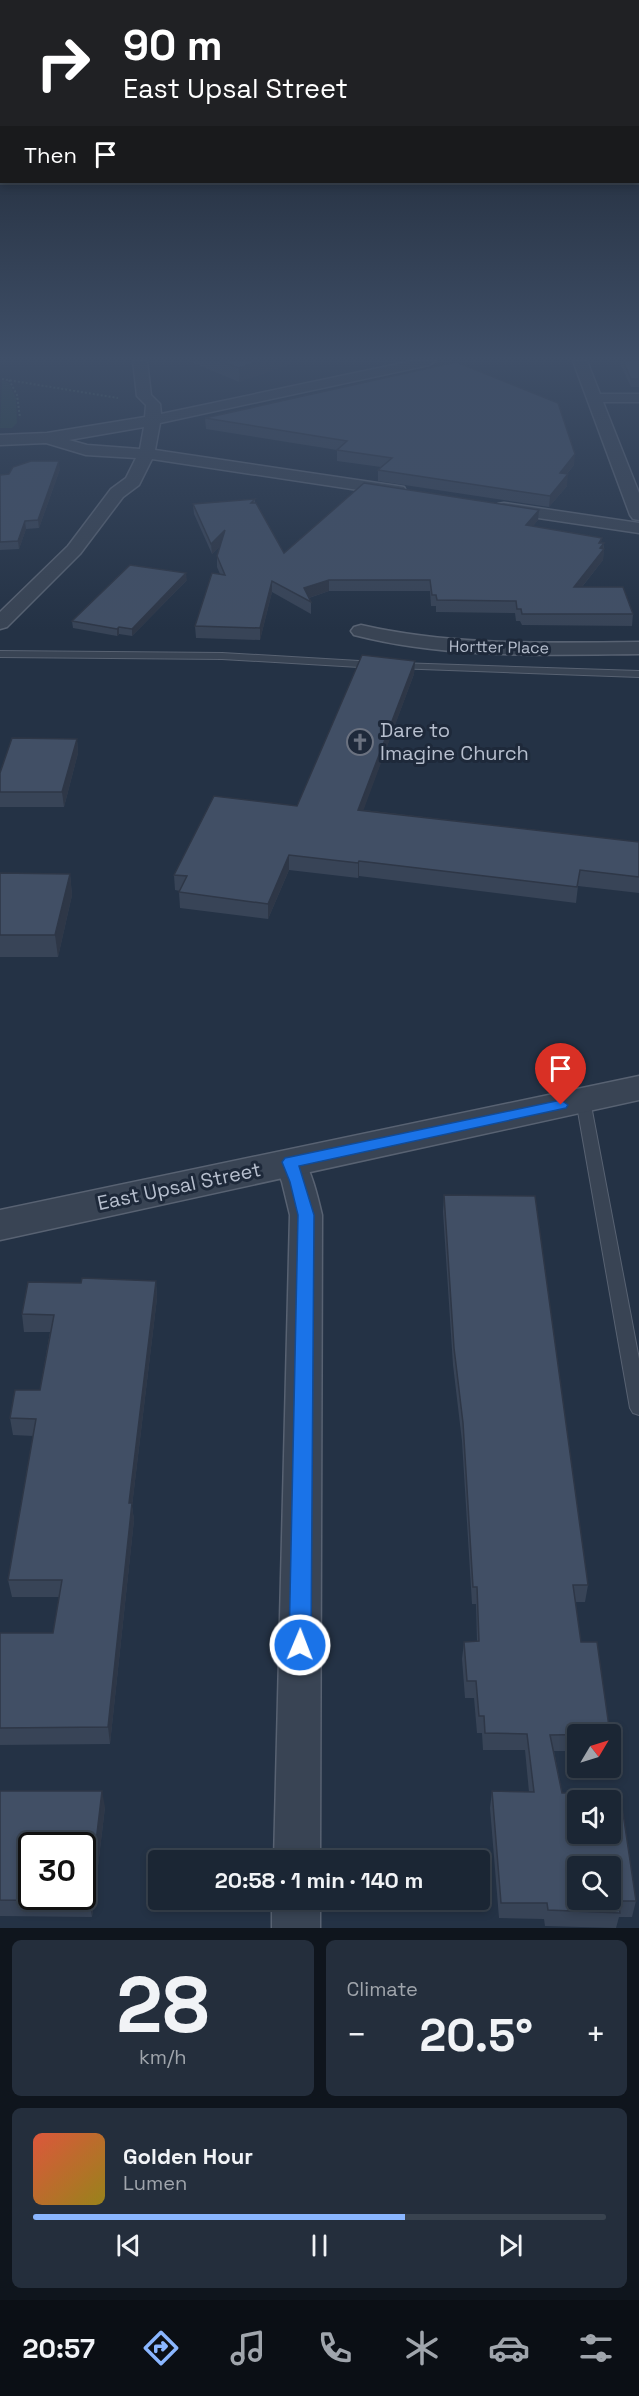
<!DOCTYPE html>
<html lang="en">
<head>
<meta charset="utf-8">
<style>
  :root { --surface:#1b2634; --page:#242e3c; --text:#f1f3f6; --muted:#a0a5ac; --line:#39434f; --accent:#8ab6ff }
  body { margin:0; font-family:"Space Grotesk",sans-serif; background:var(--page); color:var(--text); height:100vh; display:flex; flex-direction:column; font-size:22px; white-space:nowrap }
  * { box-sizing:border-box; margin:0 }
  p { font-size:20px; color:var(--muted) }
  .icon { flex:none; width:33px; height:33px; fill:none; stroke:currentColor; stroke-width:2; stroke-linecap:round; stroke-linejoin:round }
  .map { position:relative; height:1928px; overflow:hidden }
  .drawer { display:flex; flex-direction:column; gap:12px; padding:12px; background:#0f151d; flex:1 }
  .drawer>* { flex:none }
  .banner { position:absolute; left:0px; top:0px; width:639px; height:183px; box-shadow:0 3px 9px #0003,0 0 0 2px var(--line); background:#202124; color:#fff; overflow:hidden }
  .needle { width:39px; rotate:52deg }
  .fabs { position:absolute; left:567px; top:1724px; display:grid; gap:12px }
  .fabs a { display:grid; place-items:center; width:54px; height:54px; border-radius:6px; background:var(--surface); box-shadow:0 3px 9px #0003,0 0 0 2px var(--line); font-size:30px }
  .speed { position:absolute; left:18px; top:1832px; display:flex; gap:12px; font-size:30px; font-weight:700; text-align:center }
  .speed>* { display:grid; place-content:center; width:78px; height:78px; border-radius:50%; background:var(--surface); box-shadow:0 3px 9px #0003,0 0 0 2px var(--line); line-height:1 }
  .speed .limit { border:3px solid #111; border-radius:9px; background:#fff; color:#111 }
  .pin { position:absolute; display:grid; place-items:center; width:51px; height:51px; color:#fff; margin:-62px -26px; border-radius:50% 50% 50% 0; rotate:-45deg; box-shadow:0 0 6px #0007 }
  .pin .icon { rotate:45deg }
  .me { position:absolute; width:66px; margin:-33px; rotate:1deg; stroke-linejoin:round; filter:drop-shadow(0 0 4px #0008) }
  .turn { display:flex; align-items:center; gap:21px; height:126px; padding:0 24px; font-size:27px }
  .turn .icon { width:78px; height:78px; stroke-width:2.5 }
  .turn b { display:block; font-size:42px; line-height:51px }
  .then { display:flex; align-items:center; height:57px; padding:0 24px; background:#0003; gap:12px; font-size:22px }
  .big { font-size:45px; font-weight:800; line-height:1.1 }
  .drawer .widget { flex:1; display:flex; flex-direction:column; justify-content:center; gap:9px; min-width:0; padding:0 21px; border-radius:9px; background:var(--page) }
  .drawer .dial { align-items:center; gap:0 }
  .dial b { font-size:78px; line-height:1 }
  .song { display:flex; align-items:center; gap:18px }
  .cover { width:72px; height:72px; border-radius:9px; background:linear-gradient(135deg,hsl(10 70% 55%),hsl(50 70% 35%)) }
  .played { height:6px; border-radius:3px; background:linear-gradient(90deg,var(--accent) 65%,var(--line) 65%) }
  .keys { display:flex; justify-content:space-around; direction:ltr }
  .heat { display:flex; justify-content:space-between; align-items:center; font-size:33px; direction:ltr }
  .drawer .tiles { flex:1; display:grid; gap:12px; grid-template-columns:1fr 1fr }
  .widget:last-child { grid-column:span 2 }
  .trip { position:absolute; left:148px; top:1850px; width:342px; height:60px; border-radius:6px; background:var(--surface); box-shadow:0 3px 9px #0003,0 0 0 2px var(--line); font-weight:800; line-height:60px; text-align:center }
  .tab-bar { display:flex; height:96px; justify-content:space-around; align-items:center; background:#0b0f15; color:var(--muted) }
  .tab-bar .icon { width:42px; height:42px }
  .tab-bar .active { color:var(--accent) }
  .tab-bar b { font-size:27px; color:var(--text) }
  .map>svg:first-child { display:block }
  .green { fill:#274246 }
  .lines { fill:none; stroke-linecap:round; stroke-linejoin:round }
  .service-casing { stroke:#586272; stroke-width:2 }
  .minor-casing { stroke:#586272; stroke-width:3 }
  .tertiary-casing { stroke:#586272; stroke-width:3 }
  .path { stroke:#455f62; stroke-width:2; stroke-dasharray:2 2; stroke-linecap:butt }
  .service { fill:#394454; fill-rule:evenodd }
  .minor { fill:#394454; fill-rule:evenodd }
  .tertiary { fill:#394454; fill-rule:evenodd }
  .wall { fill:#384457 }
  .shaded-wall { fill:#2e3747 }
  .building { fill:#414f65; stroke:#2e3747; stroke-width:1.5; fill-rule:evenodd }
  .route { fill:#1a73e8; stroke:#114b97; stroke-width:1.5 }
  .labels { text-anchor:middle; dominant-baseline:central; stroke-width:6; stroke-linejoin:round; paint-order:stroke }
  .far-street-label { font-size:16px; fill:#b7bfce; stroke:#1e293a }
  .poi-label { font-size:20px; fill:#b7bfce; stroke:#1e293a; text-anchor:start }
  .street-label { font-size:20px; fill:#b7bfce; stroke:#1e293a }
</style>
</head>
<body>
<div class="map">
<svg width="639" height="1928" viewBox="0 0 639 1928">
  <rect width="100%" height="100%" fill="#243245"/>
  <!-- green -->
  <path class="green" d="M2 380 9 383 16 398 17 423 12 428H0Z"/>
  <g class="lines">
    <defs>
      <g id="service">
        <path d="M0 651 222 653 376 662 381 665 376 668 222 659 0 657Z"/>
        <path d="M398 663 639 671V677L394 668V664Z"/>
        <path d="M583 1095 588 1096 590 1100 639 1359V1415L633 1413 630 1408 576 1100 578 1096Z"/>
      </g>
      <g id="minor">
        <path d="M133 361H147L151 395 160 404 161 414 412 361H436L429 365 160 423 155 450 398 486 404 487 406 491 404 495 398 496 152 459 139 485 123 497 80 554 7 627 0 629V612L68 546 111 489 126 478 136 458 86 455 46 443 0 445V435L47 433 145 417 146 405 137 396ZM144 427 140 449 87 445 69 440Z"/>
        <path d="M573 361H587L600 394H639V402H603L639 493V520L633 519 630 515Z"/>
        <path d="M504 503 639 523V533L498 512 495 508 498 504Z"/>
        <path d="M361 625C453 646 545 643 639 642V654C543 655 448 659 354 635L351 631 354 627Z"/>
        <path d="M290 1151 301 1154C312 1173 317 1194 322 1215L320 1860H274L290 1215 282 1182 274 1162 279 1154Z"/>
        <rect x="272" y="1899" width="48" height="29"/>
      </g>
      <path id="tertiary" d="M639 1076V1100L0 1240V1210Z"/>
    </defs>
    <!-- service casing -->
    <use href="#service" class="service-casing"/>
    <!-- minor casing -->
    <use href="#minor" class="minor-casing"/>
    <!-- tertiary casing -->
    <use href="#tertiary" class="tertiary-casing"/>
    <!-- path -->
    <g class="path">
      <path d="M2 379 118 398"/>
      <path d="M9 380 17 395 20 418"/>
    </g>
    <!-- service -->
    <use href="#service" class="service"/>
    <!-- minor -->
    <use href="#minor" class="minor"/>
    <!-- tertiary -->
    <use href="#tertiary" class="tertiary"/>
  </g>
  <!-- wall -->
  <g class="wall">
    <path d="M189 361H299L239 382Z"/>
    <path d="M619 361H639V387H631Z"/>
    <path d="M205 418 574 465 567 474V486L549 507 378 481V470L381 467 337 461V450L206 429Z"/>
    <path d="M60 469 39 528 26 529 19 549 0 550V475L9 474Z"/>
    <path d="M255 499V503L284 553 539 510 538 520 533 526 604 543 603 560 582 587 633 614 632 626 522 625 520 621H516L515 613 436 612V606H431L430 591H329L309 598 311 602V614L272 592 260 640 196 638 195 626 220 574 217 567V556L220 546 212 554 194 514 193 504Z"/>
    <path d="M187 580 132 636 119 634 117 636 73 628 72 621Z"/>
    <path d="M415 661 414 674 363 810 639 842V893L578 886 576 903 359 876 358 878 289 870 268 919 180 908 179 892 180 891 175 890 174 875 297 806Z"/>
    <path d="M77 739 78 753 64 807H0V773Z"/>
    <path d="M0 873 70 874 72 895 58 957H0Z"/>
    <path d="M444 1195 588 1585 585 1602H575L578 1751H554L562 1793 636 1901 632 1917H619L616 1928 545 1926 544 1919 499 1918 490 1808 492 1791 529 1792 525 1750H483L482 1733H477L474 1698H465L462 1659 464 1642H477L476 1604H472L462 1441 453 1365 443 1212Z"/>
    <path d="M156 1281 157 1298 132 1506 134 1520 110 1744 0 1745V1633H53L59 1597H12L8 1580 33 1436 13 1435 10 1418 40 1390 50 1332H24L22 1314 81 1283Z"/>
    <path d="M0 1791 105 1807 92 1917 0 1916Z"/>
  </g>
  <!-- shaded-wall -->
  <g class="shaded-wall">
    <path d="M259 361H299L239 382V368Z"/>
    <path d="M575 454 574 465 558 484 560 473Z"/>
    <path d="M59 461 60 469 39 528 38 520Z"/>
    <path d="M568 474 567 486 549 507 550 496Z"/>
    <path d="M539 510 538 520 525 536 526 525Z"/>
    <path d="M25 521 26 529 19 549 18 541Z"/>
    <path d="M225 530V541L212 554 211 544Z"/>
    <path d="M602 538 601 546 604 543 603 550 604 549 603 560 573 598 574 587 599 543Z"/>
    <path d="M186 573 187 580 132 636V629Z"/>
    <path d="M329 580V591L305 599 304 588Z"/>
    <path d="M272 581V592L260 640V628Z"/>
    <path d="M119 627V634L117 636V629Z"/>
    <path d="M415 661 414 674 358 825V810Z"/>
    <path d="M77 739 78 753 64 807 62 792Z"/>
    <path d="M289 855V870L268 919V904Z"/>
    <path d="M359 861V876L358 878V863Z"/>
    <path d="M70 874 72 895 58 957 55 935Z"/>
    <path d="M156 1281 157 1298 132 1506 134 1520 110 1744 108 1727 129 1503Z"/>
    <path d="M102 1791 105 1807 92 1917 89 1901Z"/>
  </g>
  <!-- building -->
  <g class="building">
    <path d="M221 361H259L239 368Z"/>
    <path d="M623 361H639V379H631Z"/>
    <path d="M456 362 558 403 575 454 560 473 568 474 550 496 378 470 392 458 337 450 347 441 205 418Z"/>
    <path d="M31 461H59L38 520 25 521 18 541 0 542V475L9 474 13 467Z"/>
    <path d="M364 483 539 510 526 525 602 538 599 543H604L600 548 604 549 574 587H623L633 614H522L521 609H517L516 601 437 600 436 595H432L430 580H329L304 588 311 602 272 581 260 628 195 626 212 573 225 575 217 556 225 530 211 544 193 504 255 499 251 503H256L284 553Z"/>
    <path d="M130 565 186 573 132 629 119 627 117 629 72 621Z"/>
    <path d="M362 655 415 661 358 810 639 842V877L580 870 577 887 359 861 358 863 289 855 268 904 179 892 187 876 174 875 214 796 297 806Z"/>
    <path d="M12 738 77 739 62 792H0V773Z"/>
    <path d="M0 873 70 874 55 935H0Z"/>
    <path d="M444 1195 535 1196 588 1585H573L581 1642H597L610 1734 550 1735 562 1793H620L636 1901H618L620 1913 548 1910 547 1903H501L492 1791 534 1792 527 1734 485 1733 484 1716H479L476 1681H467L464 1642 479 1641 477 1587H473L463 1423 454 1348ZM578 1800H610V1833H578ZM578 1866H610V1899H578Z"/>
    <path d="M82 1278 156 1281 129 1503H132L108 1727 0 1728V1633H53L62 1580H8L36 1419 10 1418 15 1390H40L54 1315 22 1314 28 1282 81 1283Z"/>
    <path d="M0 1791H102L89 1901 0 1900ZM32 1845H82V1896H32Z"/>
  </g>
  <!-- sky -->
  <linearGradient id="sky" x2="0" y2="1"><stop stop-color="#141c26"/><stop offset="0.57" stop-color="#3f4f68"/><stop offset="1" stop-color="#3f4f68" stop-opacity="0"/></linearGradient>
  <rect width="639" height="630" fill="url(#sky)"/>
  <!-- route -->
  <path class="route" d="M561 1100 568 1105 566 1108 299 1166 314 1215 311 1645 307 1652 300 1655 293 1652 289 1645 298 1215 290 1182 282 1162 285 1158 290 1157Z"/>
  <!-- icons -->
  <defs>
    <symbol id="church-ring" viewBox="-11 -11 22 22"><circle r="9.5" fill="#1e293a" stroke="#6b7280" stroke-width="1.5"/><path d="M-1.2-6h2.4v3.5h3.3v2.4h-3.3V6h-2.4V-.1h-3.3v-2.4h3.3Z" fill="#6b7280"/></symbol>
  </defs>
  <g fill-rule="evenodd">
    <use href="#church-ring" x="345" y="727" width="30" height="30"/>
  </g>
  <g class="labels">
    <!-- far-street labels -->
    <g class="far-street-label">
      <text transform="translate(499 647) rotate(1)">Hortter Place</text>
    </g>
    <!-- poi labels -->
    <g class="poi-label">
      <text x="380" y="730">Dare to<tspan x="380" dy="23">Imagine Church</tspan></text>
    </g>
    <!-- street labels -->
    <g class="street-label">
      <text transform="translate(179 1186) rotate(-12)">East Upsal Street</text>
    </g>
  </g>
</svg>
<div class="fabs">
<a><svg class="needle" viewBox="-14 -14 28 28"><path d="M0-13l5 13h-10z" fill="#e53935"/><path d="M0 13l5-13h-10z" fill="#a0a5ac"/></svg></a>
<a><svg class="icon" aria-label="sound" viewBox="0 0 24 24"><path d="M4 9h4l5-4v14l-5-4H4zM17 9q2 3 0 6"/></svg></a>
<a><svg class="icon" aria-label="search" viewBox="0 0 24 24"><circle cx="10" cy="10" r="6"/><path d="M15 15l6 6"/></svg></a>
</div>
<div class="speed"><div class="limit">30</div></div>
<div class="pin" style="left:561px;top:1105px;background:#d93025"><svg class="icon" aria-label="arrive" viewBox="0 0 24 24"><path d="M6 21V4h12l-3 4 3 4H6"/></svg></div>
<svg class="me" style="left:300px;top:1645px" viewBox="-20 -20 40 40"><circle r="17" fill="#1a73e8" stroke="#fff" stroke-width="3"/><path d="M0-11L8 9 0 5-8 9z" fill="#fff"/></svg>
<div class="trip">20:58 · 1 min · 140 m</div>
<div class="banner">
<div class="turn"><svg class="icon" aria-label="right" viewBox="0 0 24 24"><path d="M7 20v-9h11M14 6l5 5-5 5"/></svg><div><b>90 m</b>East Upsal Street</div></div>
<div class="then">Then<svg class="icon" aria-label="arrive" viewBox="0 0 24 24"><path d="M6 21V4h12l-3 4 3 4H6"/></svg></div>
</div>
</div>
<section class="drawer">
<div class="tiles">
<div class="widget dial"><b>28</b><p>km/h</p></div>
<div class="widget"><p>Climate</p>
<div class="heat"><a>−</a><b class="big">20.5°</b><a>+</a></div>
</div>
<div class="widget">
<div class="song"><i class="cover"></i><div><b>Golden Hour</b><p>Lumen</p></div></div>
<div class="played"></div>
<div class="keys"><svg class="icon" aria-label="previous" viewBox="0 0 24 24"><path d="M18 5L8 12l10 7zM5 5v14"/></svg><svg class="icon" aria-label="pause" viewBox="0 0 24 24"><path d="M8 5v14M16 5v14"/></svg><svg class="icon" aria-label="next" viewBox="0 0 24 24"><path d="M6 5l10 7-10 7zM19 5v14"/></svg></div>
</div>
</div>
</section>
<nav class="tab-bar">
<b>20:57</b>
<svg class="icon active" aria-label="directions" viewBox="0 0 24 24"><path d="M12 3l9 9-9 9-9-9zM9 14v-3h6M13 9l2 2-2 2"/></svg>
<svg class="icon" aria-label="music" viewBox="0 0 24 24"><path d="M9 18V5l10-2v13"/><circle cx="6" cy="18" r="3"/><circle cx="16" cy="16" r="3"/></svg>
<svg class="icon" aria-label="phone" viewBox="0 0 24 24"><path d="M5 4h4l2 5-3 2q2 4 5 5l2-3 5 2v4C11 20 4 13 5 4z"/></svg>
<svg class="icon" aria-label="climate" viewBox="0 0 24 24"><path d="M12 3v18M4 7l16 10M4 17L20 7"/></svg>
<svg class="icon" aria-label="car" viewBox="0 0 24 24"><path d="M5 17H2v-5l4-1 3-4h7l3 4 3 1v5h-3M9 17h6M6 11h13"/><circle cx="7" cy="17" r="2"/><circle cx="17" cy="17" r="2"/></svg>
<svg class="icon" aria-label="filters" viewBox="0 0 24 24"><path d="M4 7h16M4 17h16"/><circle cx="9" cy="7" r="2"/><circle cx="15" cy="17" r="2"/></svg>
</nav>
</body>
</html>
